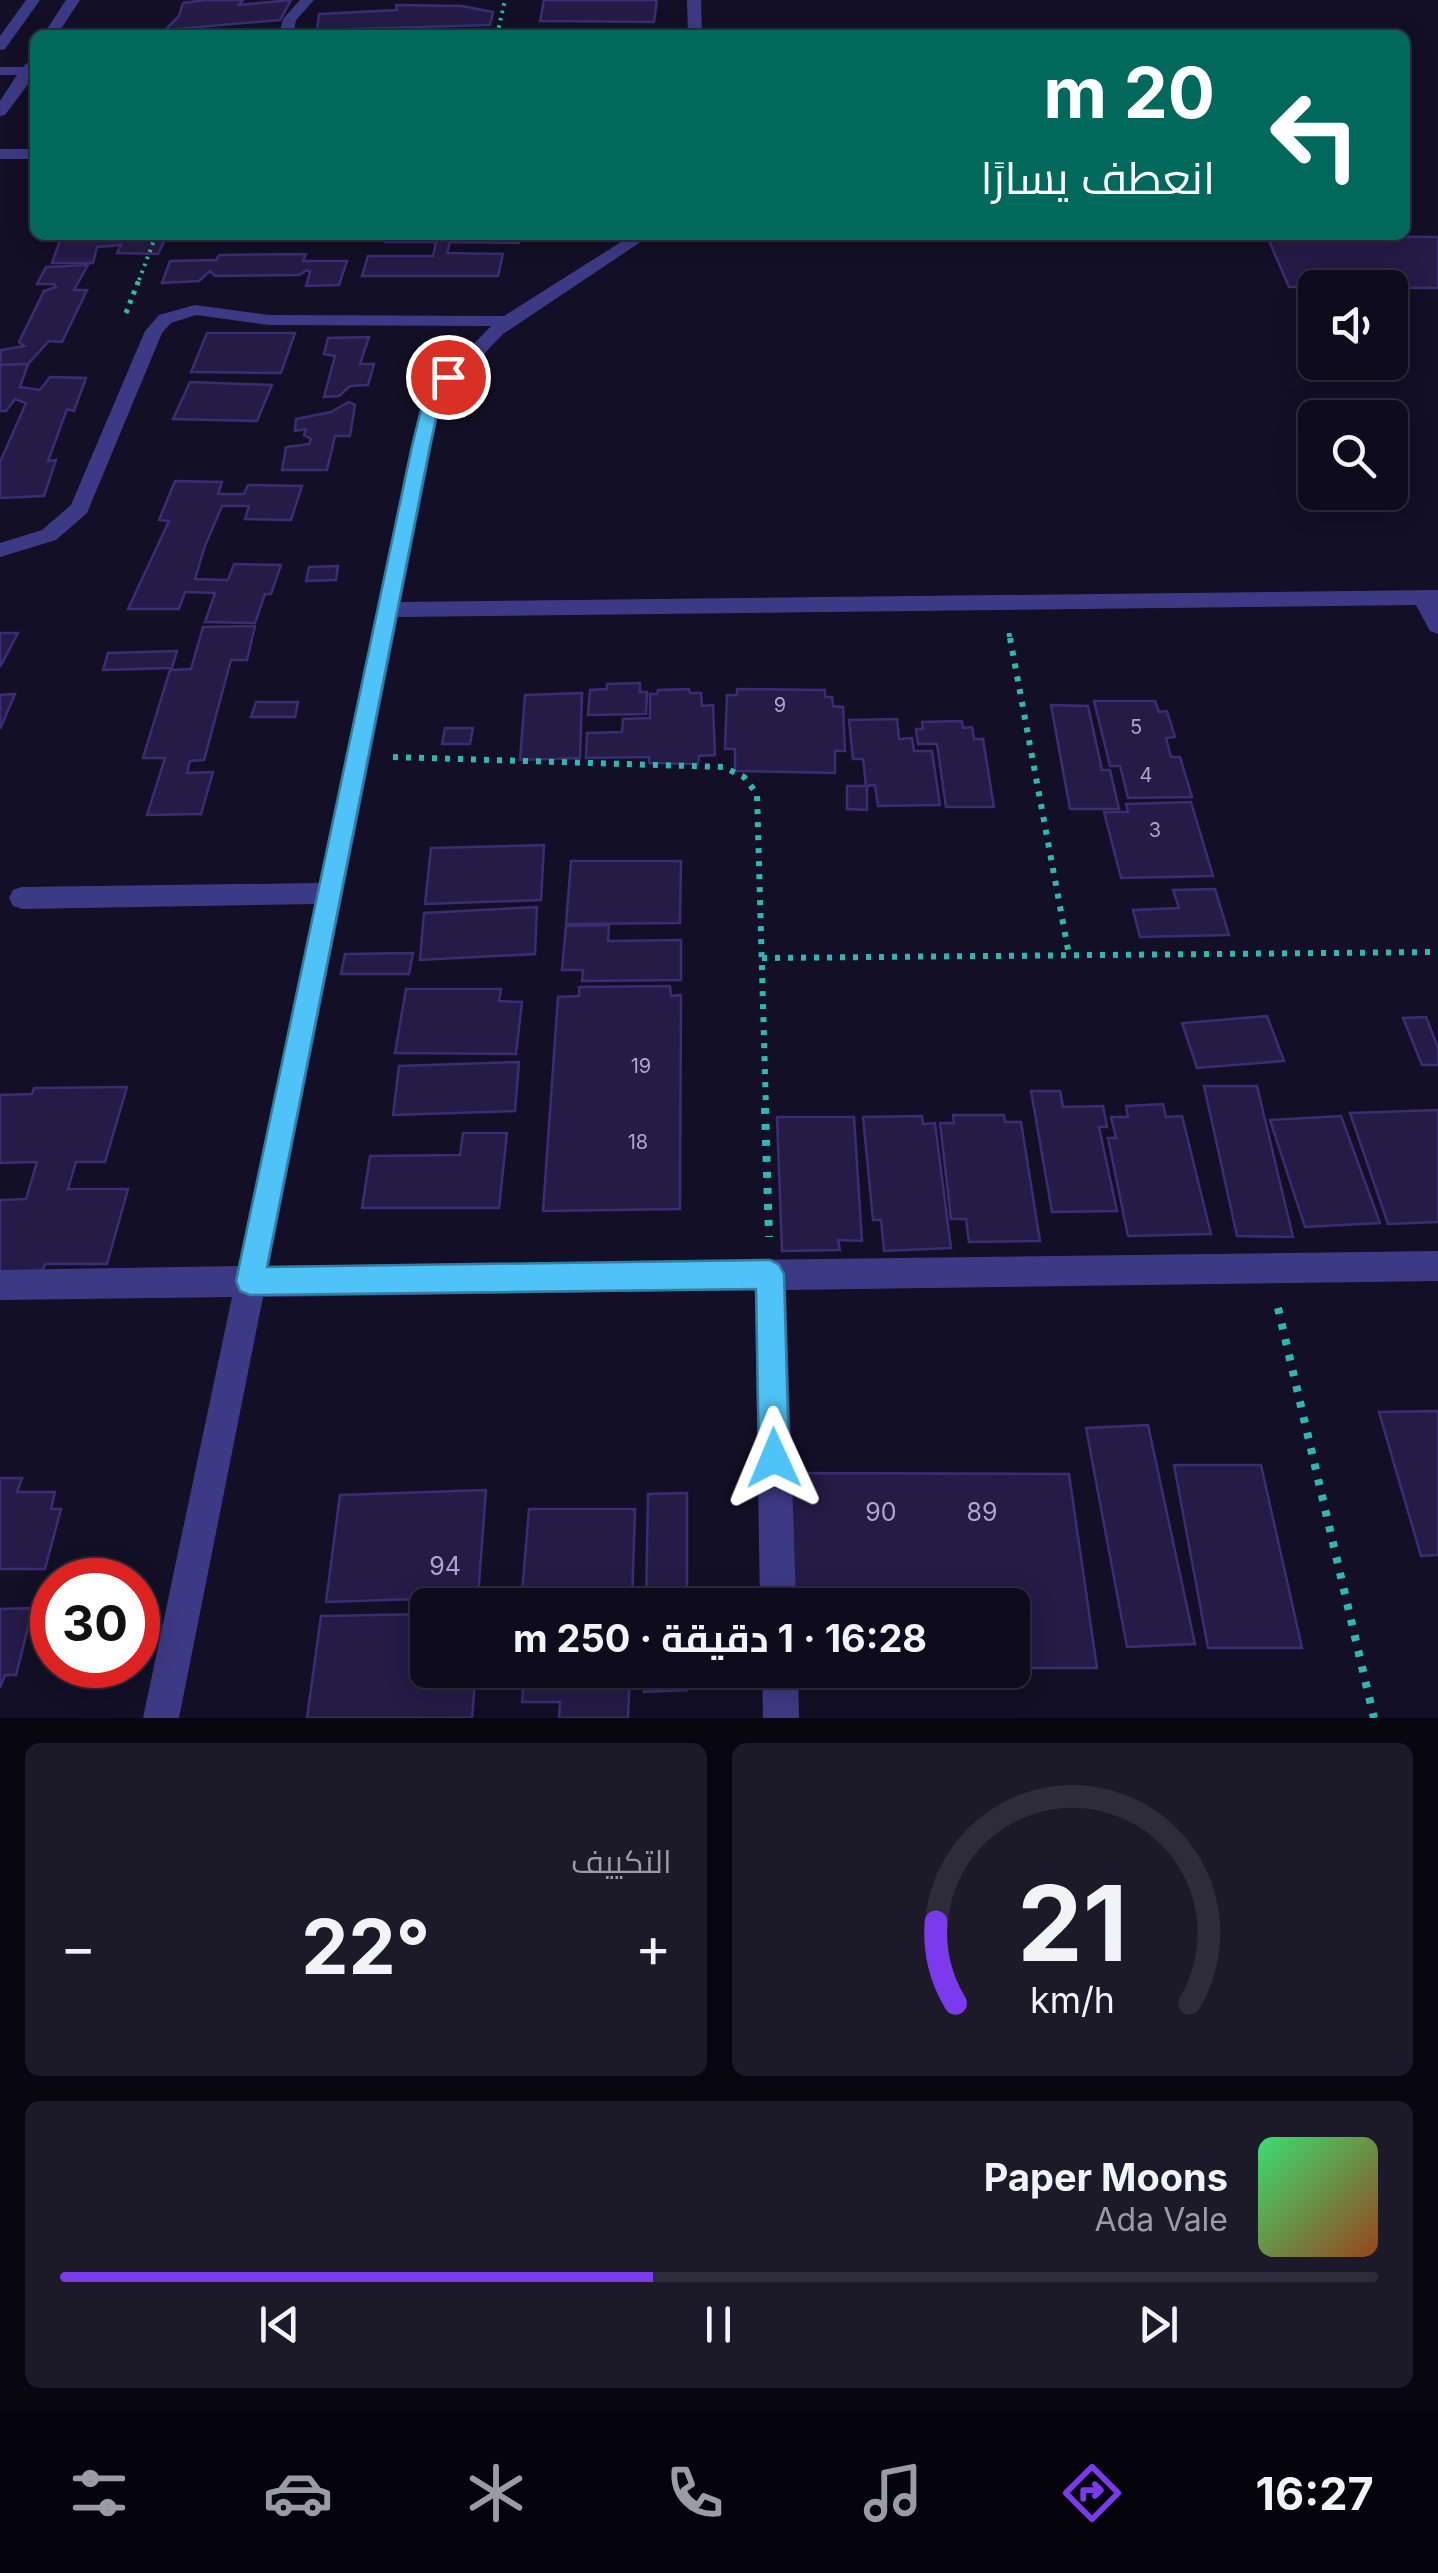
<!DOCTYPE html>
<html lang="ar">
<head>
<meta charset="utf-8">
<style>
  :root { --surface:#0e0b1c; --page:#1c1929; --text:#f1f3f6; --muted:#9b9ba3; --line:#2e2b3b; --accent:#7c3aed }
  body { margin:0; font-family:Inter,Cairo,sans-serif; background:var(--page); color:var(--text); direction:rtl; height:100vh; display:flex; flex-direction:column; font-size:38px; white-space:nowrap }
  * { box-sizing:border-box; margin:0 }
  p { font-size:32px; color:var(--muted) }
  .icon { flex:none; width:55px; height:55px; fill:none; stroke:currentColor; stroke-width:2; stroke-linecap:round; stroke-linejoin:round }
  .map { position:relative; height:1718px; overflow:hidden; direction:ltr }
  .side { display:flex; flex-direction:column; gap:25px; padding:25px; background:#08060f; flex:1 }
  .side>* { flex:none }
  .top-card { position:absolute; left:30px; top:30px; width:1380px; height:210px; border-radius:15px; box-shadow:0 5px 25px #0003,0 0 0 2px var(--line); direction:rtl; background:#00695c; color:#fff; overflow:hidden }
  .tools { position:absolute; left:1298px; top:270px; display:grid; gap:20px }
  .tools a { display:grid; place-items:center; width:110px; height:110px; border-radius:15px; background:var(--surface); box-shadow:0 5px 25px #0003,0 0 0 2px var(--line); font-size:50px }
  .speed { position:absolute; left:30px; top:1558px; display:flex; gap:20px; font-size:50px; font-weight:700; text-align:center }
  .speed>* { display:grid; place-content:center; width:130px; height:130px; border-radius:50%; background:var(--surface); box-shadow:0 5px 25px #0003,0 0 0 2px var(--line); line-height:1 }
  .speed .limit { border:15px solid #d22; background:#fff; color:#111 }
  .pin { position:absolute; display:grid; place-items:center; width:85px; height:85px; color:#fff; margin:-42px; border:5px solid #fff; border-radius:50%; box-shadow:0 2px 10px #0007 }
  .me { position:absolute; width:110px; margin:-55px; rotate:359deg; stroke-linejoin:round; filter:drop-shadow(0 0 8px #0008) }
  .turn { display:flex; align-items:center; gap:35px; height:210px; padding:0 30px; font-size:45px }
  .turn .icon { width:130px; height:130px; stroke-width:2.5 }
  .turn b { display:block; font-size:70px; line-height:85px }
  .big { font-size:75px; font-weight:700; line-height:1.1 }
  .side .tile { flex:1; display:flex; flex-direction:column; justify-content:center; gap:15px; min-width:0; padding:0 35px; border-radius:15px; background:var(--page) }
  .side .dial { align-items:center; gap:0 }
  .dial svg { height:260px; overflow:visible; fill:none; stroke:var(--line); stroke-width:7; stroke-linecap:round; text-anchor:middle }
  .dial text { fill:var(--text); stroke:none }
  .song { display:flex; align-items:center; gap:30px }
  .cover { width:120px; height:120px; border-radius:15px; background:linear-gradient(135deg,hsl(140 70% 55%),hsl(20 70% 35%)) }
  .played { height:10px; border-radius:5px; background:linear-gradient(90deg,var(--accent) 45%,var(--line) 45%) }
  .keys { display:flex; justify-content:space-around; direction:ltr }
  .heat { display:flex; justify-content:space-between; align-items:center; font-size:55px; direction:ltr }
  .side .tiles { flex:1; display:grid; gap:25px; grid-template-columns:1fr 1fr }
  .tile:last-child { grid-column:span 2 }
  .trip { position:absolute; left:410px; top:1588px; width:620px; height:100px; border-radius:15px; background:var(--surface); box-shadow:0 5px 25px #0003,0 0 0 2px var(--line); font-weight:700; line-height:100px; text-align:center; direction:rtl }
  .tab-bar { display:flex; height:160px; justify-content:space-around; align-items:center; background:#06040b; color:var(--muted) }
  .tab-bar .icon { width:70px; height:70px }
  .tab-bar .current { color:var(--accent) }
  .tab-bar b { font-size:45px; color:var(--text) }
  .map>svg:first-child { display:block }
  .building { fill:#241b47; stroke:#3b2d73; stroke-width:2.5 }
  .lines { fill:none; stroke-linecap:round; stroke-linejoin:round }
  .path-far3 { stroke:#2fb8b0; stroke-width:4; stroke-dasharray:2.5 5; stroke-linecap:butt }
  .path-far2 { stroke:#2fb8b0; stroke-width:5; stroke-dasharray:4 6; stroke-linecap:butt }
  .path-far1 { stroke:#2fb8b0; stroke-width:6; stroke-dasharray:5 8; stroke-linecap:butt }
  .path { stroke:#2fb8b0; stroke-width:8; stroke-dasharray:6 10; stroke-linecap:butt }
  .street { fill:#3d3a85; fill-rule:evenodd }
  .route { fill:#4fc3f7; stroke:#337fa1; stroke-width:2.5 }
  .labels { text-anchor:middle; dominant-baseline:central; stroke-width:10; stroke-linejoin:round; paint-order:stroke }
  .number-label { font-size:20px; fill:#aca6d1 }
  .near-number-label { font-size:25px; fill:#aca6d1 }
</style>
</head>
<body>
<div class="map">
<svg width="1438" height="1718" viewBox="0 0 1438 1718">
  <rect width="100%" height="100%" fill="#130f26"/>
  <!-- building -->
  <g class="building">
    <path d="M206 0H243L239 5 291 0 280 20 165 30 179 16 183 3Z"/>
    <path d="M544 0H657L654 22 540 21Z"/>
    <path d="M396 5 462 6 493 12 490 25 317 30 319 14 397 10Z"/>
    <path d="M62 235 97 237 167 235 158 254 117 253 121 245 97 247 93 263H52Z"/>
    <path d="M388 235H520L519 243 450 242 447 253 503 254 498 276H362L368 256H433L436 242H386Z"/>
    <path d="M1267 236 1438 237V288L1289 287Z"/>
    <path d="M306 254 303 261H347L339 285 306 286 310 272 307 270 299 275 215 276 210 271 199 281 162 283 170 261 216 260 219 255Z"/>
    <path d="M88 265 74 290H87L62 342 49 341 28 364 0 365 1 350 24 346 19 342 44 291 56 287 54 284H37L46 267Z"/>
    <path d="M207 333H295L281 373 191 372Z"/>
    <path d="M369 337 360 364H374L368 385 350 386 339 396 324 397 335 356 324 354 328 338Z"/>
    <path d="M28 364 20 387 40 390 50 377 86 378 74 411 67 409 48 461 56 460 44 496 0 498V462L26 403 15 399 6 411H0V365Z"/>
    <path d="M190 382 272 385 257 421 173 419Z"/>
    <path d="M349 402 355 405 350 436H335L327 470H282L286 447 309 444 311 439 304 435 306 429 295 431 296 419 331 412Z"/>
    <path d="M175 481 222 482 218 494H244L248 485 302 486 291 520 245 519 249 506H222L205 546 195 579 228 580 234 564 281 565 271 594H265L255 623 205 622 215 593 185 592 179 609H128L169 521 159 520Z"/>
    <path d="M338 566 336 580 306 581 309 567Z"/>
    <path d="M255 626 247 660H231L204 760 190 761 187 773 213 772 201 814 147 815 165 758H143L170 670 191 669 203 627Z"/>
    <path d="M0 633H18L0 667Z"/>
    <path d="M177 651 172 668 103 670 108 653Z"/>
    <path d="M640 683V692H647L646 714 588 715 590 690 607 689V684Z"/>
    <path d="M689 689 690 693H701L702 706 713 705 715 755 699 756 698 764 649 763V757L586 758 587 733 622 732 623 719 650 718V694H657L658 690Z"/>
    <path d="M737 689 825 690V697H832L833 706 843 707 845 751H835V773L735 771V749H725L727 695H737Z"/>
    <path d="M582 693 580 758 520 760 525 695Z"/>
    <path d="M15 694 0 729V695Z"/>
    <path d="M1094 701H1155L1159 712 1167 711 1175 737 1166 738 1171 757H1180L1192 797 1128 798 1120 766H1110Z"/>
    <path d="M256 702H298L295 717H251Z"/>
    <path d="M1051 705 1088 706 1102 770H1110L1119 809H1070Z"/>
    <path d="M897 719 899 739 912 738 914 751H932L940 805 878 806 875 785 866 786 863 759H853L849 720Z"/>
    <path d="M962 721 963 728 972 727 974 739H983L994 807H946L937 744H918L916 729H923L922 722Z"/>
    <path d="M445 728H473L470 744H442Z"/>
    <path d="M847 786H867V810L847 809Z"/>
    <path d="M1191 802 1213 876 1121 878 1104 812H1128L1126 804Z"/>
    <path d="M544 845 541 900 425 904 431 848Z"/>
    <path d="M571 861H681L680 923 566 924Z"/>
    <path d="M1215 889 1229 935 1140 937 1133 910 1179 908 1173 890Z"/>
    <path d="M537 907 535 954 420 960 424 913Z"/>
    <path d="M609 925 608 941 681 940V980L582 981 583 970H562L566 926Z"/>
    <path d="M413 953 409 974H341L345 954Z"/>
    <path d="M670 986 671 996 681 995 680 1209 543 1211 558 997 579 996V987Z"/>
    <path d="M406 989H501L499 1001 522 1002 516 1054 395 1053Z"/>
    <path d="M1267 1016 1284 1061 1197 1068 1182 1023Z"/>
    <path d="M1426 1017 1438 1048V1065H1422L1403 1018Z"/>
    <path d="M519 1062 515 1111 393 1115 399 1066Z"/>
    <path d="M1204 1086H1257L1293 1237 1237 1236Z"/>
    <path d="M127 1087 105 1162H76L68 1189H128L107 1264H45L42 1272H0V1200L26 1199 37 1162 0 1163V1095L32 1094 34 1088Z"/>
    <path d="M1031 1091H1060L1063 1107 1103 1106 1107 1127H1099L1117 1211 1052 1212Z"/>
    <path d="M1163 1104 1166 1117 1182 1116 1211 1234 1128 1236 1108 1138H1116L1111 1117H1128L1126 1106Z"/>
    <path d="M1438 1110V1222L1388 1224 1350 1113Z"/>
    <path d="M953 1115H1004L1005 1122H1021L1040 1241 969 1242 966 1219H951L940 1123H954Z"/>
    <path d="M922 1116 923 1124 935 1123 951 1248 884 1251 881 1220H873L863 1117Z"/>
    <path d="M1341 1116 1380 1223 1305 1227 1270 1120Z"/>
    <path d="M777 1117H854L862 1241 838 1240 840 1250 782 1251Z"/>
    <path d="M463 1133H507L499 1208H362L370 1156 460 1155Z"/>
    <path d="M1438 1411V1555L1421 1556 1379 1412Z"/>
    <path d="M1148 1425 1195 1644 1127 1647 1086 1428Z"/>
    <path d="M1174 1465H1261L1302 1648H1208Z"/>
    <path d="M786 1473 1069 1474 1097 1668H1012V1605H790Z"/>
    <path d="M0 1478H22L17 1492H55L51 1509H61L45 1569H0Z"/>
    <path d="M486 1490 478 1597 326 1602 340 1495Z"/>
    <path d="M687 1493V1605H646L648 1494Z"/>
    <path d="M529 1509H635L632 1605H521Z"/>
    <path d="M33 1608 16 1675H5L0 1688V1609Z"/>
    <path d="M428 1614V1670H476L472 1718H307L321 1616Z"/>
    <path d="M525 1670H630L628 1718H559L560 1702H522Z"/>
    <path d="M645 1670H687V1690L644 1692Z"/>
  </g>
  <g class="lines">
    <!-- path-far3 -->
    <g class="path-far3">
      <path d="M497 35 505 0"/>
      <path d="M139 280 156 235"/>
    </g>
    <!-- path-far2 -->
    <g class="path-far2">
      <path d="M126 313 140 277"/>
      <path d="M1009 633 1010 641"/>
    </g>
    <!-- path-far1 -->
    <g class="path-far1">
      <path d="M1010 638 1069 955"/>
      <path d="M393 757 723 767 744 777 757 794 766 1110"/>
      <path d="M762 958 1438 952"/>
    </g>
    <!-- path -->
    <g class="path">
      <path d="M765 1108 769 1237"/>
      <path d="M1278 1308 1374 1718"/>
    </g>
    <!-- street -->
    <g class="street">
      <path d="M26 0H40L5 49 0 50V36Z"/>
      <path d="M66 0H80L57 35H43Z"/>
      <path d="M300 0H314L296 20 293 35H279L283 19Z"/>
      <path d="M687 0H701L702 35H688Z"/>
      <path d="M35 55V75L5 115 0 116V101L17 75H0V67H23Z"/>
      <rect x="0" y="149" width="35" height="10"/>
      <path d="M632 235H651L503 334 457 382 439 410 401 602 1438 590V634L1430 631 1416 605 398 617 269 1266 1438 1251V1281L786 1290 796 1605H760L755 1290 263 1297 179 1718H143L232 1297 0 1300V1270L239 1266 316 904 22 909 13 906 9 898 13 890 22 887 320 883 421 410 443 376 491 326 269 325 196 315 171 323 162 333 87 513 56 540 0 557V543L42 530 71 505 145 331 159 315 195 305 269 315 504 316Z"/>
      <path d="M762 1670H798L799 1718H763Z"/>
    </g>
  </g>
  <!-- route -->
  <path class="route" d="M448 372 456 377 438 410 430 446 267 1267 770 1260 779 1265 784 1274 789 1458 785 1469 774 1473 764 1469 759 1458 756 1289 250 1295 240 1291 236 1281 412 446 421 410 442 374Z"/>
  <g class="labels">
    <!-- number labels -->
    <g class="number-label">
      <text x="780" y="705">9</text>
      <text x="1136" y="727">5</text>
      <text x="1146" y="775">4</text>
      <text x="1155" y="830">3</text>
      <text x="641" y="1066">19</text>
      <text x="638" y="1142">18</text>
    </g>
    <!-- near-number labels -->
    <g class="near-number-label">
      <text x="881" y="1512">90</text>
      <text x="982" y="1512">89</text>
      <text x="445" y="1566">94</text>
    </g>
  </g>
</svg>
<div class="tools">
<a><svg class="icon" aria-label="sound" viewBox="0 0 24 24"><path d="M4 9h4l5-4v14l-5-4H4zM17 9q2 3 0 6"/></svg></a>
<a><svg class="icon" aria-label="search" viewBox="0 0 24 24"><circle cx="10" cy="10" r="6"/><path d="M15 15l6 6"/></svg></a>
</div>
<div class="speed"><div class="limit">30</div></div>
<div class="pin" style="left:448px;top:377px;background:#d93025"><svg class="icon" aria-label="arrive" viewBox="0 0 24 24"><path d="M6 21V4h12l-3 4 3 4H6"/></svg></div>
<svg class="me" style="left:774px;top:1458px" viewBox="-20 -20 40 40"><path d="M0-17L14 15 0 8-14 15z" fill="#4fc3f7" stroke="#fff" stroke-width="4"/></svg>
<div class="trip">16:28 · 1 دقيقة · 250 m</div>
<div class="top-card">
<div class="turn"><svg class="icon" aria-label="left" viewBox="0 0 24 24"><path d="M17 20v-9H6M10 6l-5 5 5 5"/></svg><div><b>20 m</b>انعطف يسارًا</div></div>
</div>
</div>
<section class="side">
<div class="tiles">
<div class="tile dial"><svg viewBox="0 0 100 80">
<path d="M14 69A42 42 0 1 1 86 69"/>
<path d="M14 69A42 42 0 0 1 8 44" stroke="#7c3aed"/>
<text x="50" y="56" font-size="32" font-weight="700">21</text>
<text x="50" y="72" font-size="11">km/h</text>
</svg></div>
<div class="tile"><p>التكييف</p>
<div class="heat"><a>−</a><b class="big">22°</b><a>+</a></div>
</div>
<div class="tile">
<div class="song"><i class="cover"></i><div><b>Paper Moons</b><p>Ada Vale</p></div></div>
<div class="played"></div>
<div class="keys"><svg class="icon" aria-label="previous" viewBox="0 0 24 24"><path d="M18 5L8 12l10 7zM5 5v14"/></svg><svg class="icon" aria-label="pause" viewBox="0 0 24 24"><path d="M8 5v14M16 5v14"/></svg><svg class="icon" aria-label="next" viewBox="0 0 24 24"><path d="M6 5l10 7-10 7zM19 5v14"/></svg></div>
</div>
</div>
</section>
<nav class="tab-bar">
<b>16:27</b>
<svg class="icon current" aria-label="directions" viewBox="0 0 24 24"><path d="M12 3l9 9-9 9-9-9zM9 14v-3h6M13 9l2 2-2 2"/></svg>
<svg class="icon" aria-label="music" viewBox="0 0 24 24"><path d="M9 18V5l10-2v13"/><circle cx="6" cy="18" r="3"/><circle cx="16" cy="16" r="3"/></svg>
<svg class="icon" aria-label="phone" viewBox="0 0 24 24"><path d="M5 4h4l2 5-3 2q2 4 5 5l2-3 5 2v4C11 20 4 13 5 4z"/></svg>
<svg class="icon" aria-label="climate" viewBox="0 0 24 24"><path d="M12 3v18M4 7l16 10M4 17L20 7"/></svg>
<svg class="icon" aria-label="car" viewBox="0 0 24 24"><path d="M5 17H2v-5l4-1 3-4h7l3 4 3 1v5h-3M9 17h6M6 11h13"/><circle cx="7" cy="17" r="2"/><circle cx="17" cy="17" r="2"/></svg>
<svg class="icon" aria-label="filters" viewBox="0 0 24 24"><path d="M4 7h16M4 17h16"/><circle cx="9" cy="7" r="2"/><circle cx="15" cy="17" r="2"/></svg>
</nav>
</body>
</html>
